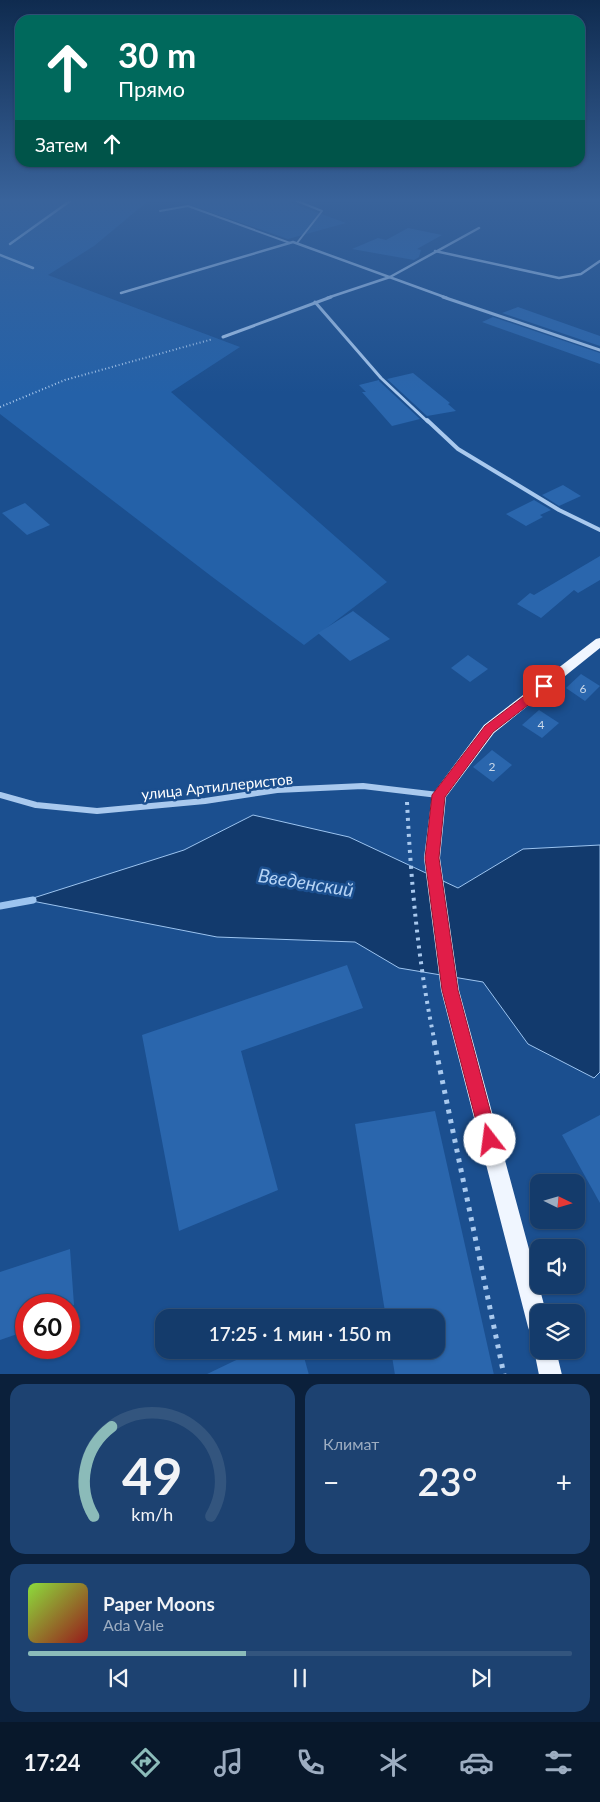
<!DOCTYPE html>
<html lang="ru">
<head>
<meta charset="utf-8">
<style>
  :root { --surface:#143b6b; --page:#1d4271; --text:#f1f3f6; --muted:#9dadc1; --line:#33557e; --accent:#8bbbb9 }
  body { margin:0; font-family:Lato,sans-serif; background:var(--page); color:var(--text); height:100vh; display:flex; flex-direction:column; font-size:19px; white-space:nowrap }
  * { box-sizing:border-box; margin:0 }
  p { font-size:16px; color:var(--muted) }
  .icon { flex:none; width:28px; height:28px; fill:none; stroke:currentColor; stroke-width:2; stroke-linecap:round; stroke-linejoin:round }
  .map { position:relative; height:1374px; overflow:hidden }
  .sheet { display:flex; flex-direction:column; gap:10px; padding:10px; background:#0b203b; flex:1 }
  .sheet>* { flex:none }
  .guide { position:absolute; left:15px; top:15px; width:570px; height:152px; border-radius:15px; box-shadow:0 1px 4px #0004,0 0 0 1px var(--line); background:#00695c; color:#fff; overflow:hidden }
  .needle { width:32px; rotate:95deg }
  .fabs { position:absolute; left:530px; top:1174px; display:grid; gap:10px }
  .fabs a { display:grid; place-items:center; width:55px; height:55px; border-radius:10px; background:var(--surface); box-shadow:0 1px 4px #0004,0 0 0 1px var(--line); font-size:25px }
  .speed { position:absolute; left:15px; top:1294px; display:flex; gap:10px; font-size:25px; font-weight:700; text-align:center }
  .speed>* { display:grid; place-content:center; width:65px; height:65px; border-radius:50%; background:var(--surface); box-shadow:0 1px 4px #0004,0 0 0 1px var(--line); line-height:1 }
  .speed .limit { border:8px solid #d22; background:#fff; color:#111 }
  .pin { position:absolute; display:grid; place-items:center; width:42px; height:42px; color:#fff; margin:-21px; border-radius:10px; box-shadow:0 2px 8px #0006 }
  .me { position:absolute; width:55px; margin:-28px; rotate:345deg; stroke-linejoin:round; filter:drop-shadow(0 0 4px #0008) }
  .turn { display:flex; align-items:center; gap:18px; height:105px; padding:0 20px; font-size:22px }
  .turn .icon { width:65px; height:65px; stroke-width:2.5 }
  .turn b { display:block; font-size:35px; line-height:42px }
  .then { display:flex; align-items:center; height:48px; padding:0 20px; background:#0003; gap:10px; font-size:19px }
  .big { font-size:38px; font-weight:600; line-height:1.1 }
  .sheet .widget { flex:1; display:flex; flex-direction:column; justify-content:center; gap:8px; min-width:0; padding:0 18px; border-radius:15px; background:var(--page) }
  .sheet .dial { align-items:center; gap:0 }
  .dial svg { height:130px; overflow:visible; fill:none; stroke:var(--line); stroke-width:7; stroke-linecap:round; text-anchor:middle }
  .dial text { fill:var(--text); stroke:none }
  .song { display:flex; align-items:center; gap:15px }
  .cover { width:60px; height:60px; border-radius:8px; background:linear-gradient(135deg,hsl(90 70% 55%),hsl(0 70% 35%)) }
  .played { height:5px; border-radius:2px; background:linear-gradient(90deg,var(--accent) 40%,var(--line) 40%) }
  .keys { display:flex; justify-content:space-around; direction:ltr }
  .heat { display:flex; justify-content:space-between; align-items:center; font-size:28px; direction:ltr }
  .sheet .tiles { flex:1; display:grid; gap:10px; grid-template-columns:1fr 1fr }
  .widget:last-child { grid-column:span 2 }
  .trip { position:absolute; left:155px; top:1309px; width:290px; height:50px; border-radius:15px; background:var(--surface); box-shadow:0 1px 4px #0004,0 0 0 1px var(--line); font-weight:600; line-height:50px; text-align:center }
  .tabs { display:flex; height:80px; justify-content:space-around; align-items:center; background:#08182b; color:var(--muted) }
  .tabs .icon { width:35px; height:35px }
  .tabs .selected { color:var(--accent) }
  .tabs b { font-size:22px; color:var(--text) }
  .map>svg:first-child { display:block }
  .green { fill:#2461a8 }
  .water { fill:#123a6d; stroke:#9cc4f0 }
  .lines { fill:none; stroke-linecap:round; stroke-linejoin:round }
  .stream-far1 { stroke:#9cc4f0; stroke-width:2.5 }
  .stream { stroke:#9cc4f0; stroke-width:7 }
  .building { fill:#2a66ad }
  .path-far2 { stroke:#a9c9ee; stroke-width:2; stroke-dasharray:1 2.5; stroke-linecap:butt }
  .path-far1 { stroke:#a9c9ee; stroke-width:4; stroke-dasharray:3 5; stroke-linecap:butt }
  .path { stroke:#a9c9ee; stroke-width:5; stroke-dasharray:4 6; stroke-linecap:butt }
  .lane { stroke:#a9c9ee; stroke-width:2 }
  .street-far3 { stroke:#a9c9ee; stroke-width:2.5 }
  .street-far2 { stroke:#a9c9ee; stroke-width:3 }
  .street-far1 { stroke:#a9c9ee; stroke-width:4 }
  .street { stroke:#a9c9ee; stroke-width:6 }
  .primary { fill:#f0f6ff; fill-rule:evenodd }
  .route { fill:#e11d48; stroke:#92132f }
  .labels { text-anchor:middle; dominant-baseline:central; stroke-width:5; stroke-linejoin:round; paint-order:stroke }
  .number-label { font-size:12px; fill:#cad9ea }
  .street-label { font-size:15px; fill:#fff; stroke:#1b4f8f }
  .near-water-label { font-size:19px; font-style:italic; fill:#b5d3f5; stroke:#1b4f8f }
</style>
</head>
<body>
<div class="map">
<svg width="600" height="1375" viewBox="0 0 600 1375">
  <rect width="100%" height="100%" fill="#1b4f8f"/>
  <!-- green -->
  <g class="green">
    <path d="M0 201H148L94 246 48 275 240 347 171 392 387 582 304 645 211 576 0 414Z"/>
    <path d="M178 201H286L346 223 288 239Z"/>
  </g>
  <!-- water -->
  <path class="water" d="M253 815 349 837 458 888 523 849 600 845V1072L594 1078 528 1044 483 982 399 968 355 942 217 937 27 900 184 850Z"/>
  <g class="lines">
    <!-- stream-far1 -->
    <g class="stream-far1">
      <path d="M10 244 70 201"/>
      <path d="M0 255 33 268"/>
    </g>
    <!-- stream -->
    <path class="stream" d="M0 906 33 900"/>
  </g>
  <!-- building -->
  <g class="building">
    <path d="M408 228 442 235 417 249 421 250 419 257 414 260 352 249 378 238 386 240Z"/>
    <path d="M518 307 600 336V346L502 313Z"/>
    <path d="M493 317 600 353V364L482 322Z"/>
    <path d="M413 373 450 403 448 404 456 411 427 416 387 379Z"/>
    <path d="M379 380V381L420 419 392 426 362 392H366L359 385Z"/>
    <path d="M563 485 581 496 559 506 542 495Z"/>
    <path d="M534 500 551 510 540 515 543 517 526 526 506 514Z"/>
    <path d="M25 503 50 525 27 535 2 513Z"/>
    <path d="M600 556V580L578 593 574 590 541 618 517 604 530 593 534 595Z"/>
    <path d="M353 611 390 639 350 661 318 633Z"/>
    <path d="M468 655 488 669 470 682 451 668Z"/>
    <path d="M581 674 600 686 585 701 566 688Z"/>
    <path d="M539 710 559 723 542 738 522 725Z"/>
    <path d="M492 750 512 765 493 782 473 767Z"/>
    <path d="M347 965 363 1008 241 1051 278 1190 179 1231 142 1035Z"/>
    <path d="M435 1111 494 1375H395L391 1350H436V1318H386L355 1124Z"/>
    <path d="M600 1115V1203L562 1135Z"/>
    <path d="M70 1249 74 1305H26V1331L0 1340V1272Z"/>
    <path d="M257 1350H302L309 1375H205Z"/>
  </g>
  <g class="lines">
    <!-- path-far2 -->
    <path class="path-far2" d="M0 407 65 380 213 339"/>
    <!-- path-far1 -->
    <path class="path-far1" d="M407 802C411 882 418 964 435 1043"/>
    <!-- path -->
    <path class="path" d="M434 1041 504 1375"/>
    <!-- lane -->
    <g class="lane">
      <path d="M297 201 322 211 297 243"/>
      <path d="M160 211 188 206 290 243"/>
    </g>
    <!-- street-far3 -->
    <g class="street-far3">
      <path d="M435 251 559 278 581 274 600 261"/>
      <path d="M121 293 293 242 447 298"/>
      <path d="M327 298 390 277 479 228"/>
    </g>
    <!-- street-far2 -->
    <g class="street-far2">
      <path d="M443 297 600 350"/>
      <path d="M315 302 381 378 428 422"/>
      <path d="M223 337 331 297"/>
    </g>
    <!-- street-far1 -->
    <path class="street-far1" d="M427 420 458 449 559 510 600 530"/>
    <!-- street -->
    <path class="street" d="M0 795 36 805 97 811 205 801 277 790 363 786 438 795"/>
    <!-- primary -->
    <g class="primary">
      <path d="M600 638V648L494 733 446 797 440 858 459 990 546 1312H539V1338L531 1335 528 1327 441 990 424 858 432 795 484 725 596 639Z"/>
      <path d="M539 1341V1350H556L562 1375H539L534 1350Z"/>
    </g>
  </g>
  <!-- sky -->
  <linearGradient id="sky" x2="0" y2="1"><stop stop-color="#0f2b4f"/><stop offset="0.51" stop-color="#39639b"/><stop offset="1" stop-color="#39639b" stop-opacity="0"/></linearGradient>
  <rect width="600" height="393" fill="url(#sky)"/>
  <!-- route -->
  <path class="route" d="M544 681 549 683 550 686 549 689 493 732 445 797 439 858 458 990 498 1140 496 1146 490 1148 483 1146 481 1140 442 990 425 858 432 795 485 726Z"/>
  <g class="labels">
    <!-- number labels -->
    <g class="number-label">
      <text x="583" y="688">6</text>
      <text x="541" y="724">4</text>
      <text x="492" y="766">2</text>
    </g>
    <!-- street labels -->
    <g class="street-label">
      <text transform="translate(217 786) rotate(-6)">улица Артиллеристов</text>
    </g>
    <!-- near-water labels -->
    <g class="near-water-label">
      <text transform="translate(306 882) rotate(9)">Введенский</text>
    </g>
  </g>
</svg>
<div class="fabs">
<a><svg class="needle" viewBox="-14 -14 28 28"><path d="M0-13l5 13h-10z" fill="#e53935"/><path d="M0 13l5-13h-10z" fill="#9dadc1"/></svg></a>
<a><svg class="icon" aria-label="sound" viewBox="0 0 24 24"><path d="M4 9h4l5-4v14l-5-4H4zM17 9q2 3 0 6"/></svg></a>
<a><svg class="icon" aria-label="layers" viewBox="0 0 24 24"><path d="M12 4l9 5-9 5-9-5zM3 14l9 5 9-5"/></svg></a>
</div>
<div class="speed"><div class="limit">60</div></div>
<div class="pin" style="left:544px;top:686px;background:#d93025"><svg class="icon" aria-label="arrive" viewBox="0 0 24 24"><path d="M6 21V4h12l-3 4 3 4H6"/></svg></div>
<svg class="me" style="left:490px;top:1140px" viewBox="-20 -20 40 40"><circle r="19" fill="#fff"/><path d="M0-13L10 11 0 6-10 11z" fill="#e11d48"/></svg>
<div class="trip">17:25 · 1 мин · 150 m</div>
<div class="guide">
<div class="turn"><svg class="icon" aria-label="ahead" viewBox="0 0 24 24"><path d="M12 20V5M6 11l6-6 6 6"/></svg><div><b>30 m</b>Прямо</div></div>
<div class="then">Затем<svg class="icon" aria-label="ahead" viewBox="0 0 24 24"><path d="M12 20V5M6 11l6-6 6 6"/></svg></div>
</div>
</div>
<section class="sheet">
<div class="tiles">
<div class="widget dial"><svg viewBox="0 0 100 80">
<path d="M14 69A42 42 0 1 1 86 69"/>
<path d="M14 69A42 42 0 0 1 25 14" stroke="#8bbbb9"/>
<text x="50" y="56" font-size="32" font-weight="700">49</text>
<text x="50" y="72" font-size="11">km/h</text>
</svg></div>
<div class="widget"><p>Климат</p>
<div class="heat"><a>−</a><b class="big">23°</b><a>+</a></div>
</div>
<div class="widget">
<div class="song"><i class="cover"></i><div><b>Paper Moons</b><p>Ada Vale</p></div></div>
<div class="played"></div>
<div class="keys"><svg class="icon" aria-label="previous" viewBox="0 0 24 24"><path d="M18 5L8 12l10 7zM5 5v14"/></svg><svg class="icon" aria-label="pause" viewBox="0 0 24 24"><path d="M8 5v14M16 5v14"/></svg><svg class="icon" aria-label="next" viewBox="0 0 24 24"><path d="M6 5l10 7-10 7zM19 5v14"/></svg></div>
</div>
</div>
</section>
<nav class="tabs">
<b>17:24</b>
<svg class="icon selected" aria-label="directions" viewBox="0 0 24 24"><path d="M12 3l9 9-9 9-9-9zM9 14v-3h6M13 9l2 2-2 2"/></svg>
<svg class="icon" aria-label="music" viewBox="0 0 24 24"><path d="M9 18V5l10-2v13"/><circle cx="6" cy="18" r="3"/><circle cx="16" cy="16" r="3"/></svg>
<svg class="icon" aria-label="phone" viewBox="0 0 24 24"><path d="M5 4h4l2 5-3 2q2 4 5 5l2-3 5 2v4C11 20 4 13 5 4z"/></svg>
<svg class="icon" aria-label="climate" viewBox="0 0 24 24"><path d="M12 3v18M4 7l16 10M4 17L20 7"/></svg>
<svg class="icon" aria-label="car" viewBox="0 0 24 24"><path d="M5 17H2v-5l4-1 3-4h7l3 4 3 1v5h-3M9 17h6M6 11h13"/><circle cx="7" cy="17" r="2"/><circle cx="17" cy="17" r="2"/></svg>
<svg class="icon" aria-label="filters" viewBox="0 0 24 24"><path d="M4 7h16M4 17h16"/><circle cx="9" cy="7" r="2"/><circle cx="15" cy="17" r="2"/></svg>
</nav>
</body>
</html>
